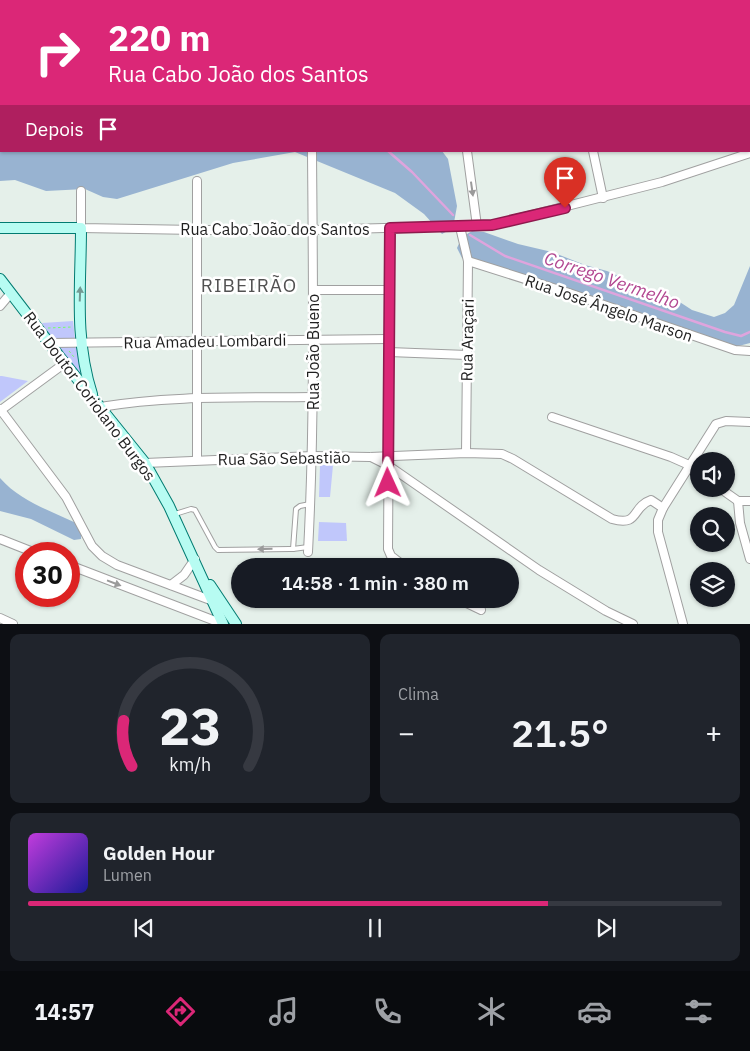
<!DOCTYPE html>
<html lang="pt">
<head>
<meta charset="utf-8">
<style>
  :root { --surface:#171b24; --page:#20242c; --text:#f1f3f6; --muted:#9ea1a6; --line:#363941; --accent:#db2777 }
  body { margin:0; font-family:"IBM Plex Sans",sans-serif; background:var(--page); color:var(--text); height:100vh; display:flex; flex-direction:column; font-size:19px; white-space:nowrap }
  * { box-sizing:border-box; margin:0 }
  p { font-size:16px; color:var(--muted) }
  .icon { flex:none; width:28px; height:28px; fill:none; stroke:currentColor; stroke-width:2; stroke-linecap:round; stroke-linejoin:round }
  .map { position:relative; height:624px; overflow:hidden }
  .side { display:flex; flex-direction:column; gap:10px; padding:10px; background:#0d0f14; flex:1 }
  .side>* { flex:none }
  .hud { position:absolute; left:0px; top:0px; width:750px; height:152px; box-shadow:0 1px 4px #0004; background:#db2777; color:#fff; overflow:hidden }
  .buttons { position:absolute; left:690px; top:452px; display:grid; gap:10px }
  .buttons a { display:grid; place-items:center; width:45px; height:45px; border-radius:50%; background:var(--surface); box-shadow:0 1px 4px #0004; font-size:25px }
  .speed { position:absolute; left:15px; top:542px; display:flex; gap:10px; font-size:25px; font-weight:700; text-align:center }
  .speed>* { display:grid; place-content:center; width:65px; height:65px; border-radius:50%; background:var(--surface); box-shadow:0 1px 4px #0004; line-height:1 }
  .speed .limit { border:8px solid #d22; background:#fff; color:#111 }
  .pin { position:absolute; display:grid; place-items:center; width:42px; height:42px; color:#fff; margin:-51px -21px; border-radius:50% 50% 50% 0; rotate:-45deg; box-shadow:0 0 5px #0007 }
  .pin .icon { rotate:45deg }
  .me { position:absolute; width:55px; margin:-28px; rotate:359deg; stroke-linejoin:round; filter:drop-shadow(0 0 4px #0008) }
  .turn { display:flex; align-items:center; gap:18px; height:105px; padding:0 25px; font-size:22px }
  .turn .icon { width:65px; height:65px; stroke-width:2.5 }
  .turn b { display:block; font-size:35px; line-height:42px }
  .then { display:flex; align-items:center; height:48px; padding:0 25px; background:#0003; gap:10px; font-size:19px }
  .big { font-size:38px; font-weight:600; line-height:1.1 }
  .side .widget { flex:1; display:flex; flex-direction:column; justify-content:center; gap:8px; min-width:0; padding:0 18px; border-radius:10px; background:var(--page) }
  .side .dial { align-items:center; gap:0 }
  .dial svg { height:130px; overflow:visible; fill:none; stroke:var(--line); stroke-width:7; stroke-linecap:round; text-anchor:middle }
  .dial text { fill:var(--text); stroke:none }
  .song { display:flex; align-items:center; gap:15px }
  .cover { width:60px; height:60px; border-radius:8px; background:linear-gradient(135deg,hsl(290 70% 55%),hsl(240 70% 35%)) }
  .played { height:5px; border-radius:2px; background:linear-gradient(90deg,var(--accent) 75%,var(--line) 75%) }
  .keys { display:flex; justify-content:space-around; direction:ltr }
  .heat { display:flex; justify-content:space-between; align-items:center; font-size:28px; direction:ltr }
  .side .tiles { flex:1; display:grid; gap:10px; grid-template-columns:1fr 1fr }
  .widget:last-child { grid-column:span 2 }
  .trip { position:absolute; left:231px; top:558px; width:288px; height:50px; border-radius:25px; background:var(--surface); box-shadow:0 1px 4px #0004; font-weight:600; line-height:50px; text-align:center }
  .tab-bar { display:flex; height:80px; justify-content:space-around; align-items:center; background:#090b0e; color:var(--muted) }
  .tab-bar .icon { width:35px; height:35px }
  .tab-bar .active { color:var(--accent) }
  .tab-bar b { font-size:22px; color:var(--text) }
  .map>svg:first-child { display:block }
  .forest { fill:#98b3d1 }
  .park { fill:#c0c7fb }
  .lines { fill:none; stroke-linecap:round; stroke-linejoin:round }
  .stream { stroke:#dfa4dd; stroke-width:2.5 }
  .lane-casing { stroke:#a0a0a0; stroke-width:6 }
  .street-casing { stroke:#a0a0a0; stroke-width:10 }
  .secondary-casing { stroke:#017b71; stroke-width:12 }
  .path { stroke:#74ff67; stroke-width:1; stroke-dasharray:2.5 2.5; stroke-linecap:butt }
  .lane { stroke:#fff; stroke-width:4 }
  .street { stroke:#fff; stroke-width:8 }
  .secondary { stroke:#b7fcf2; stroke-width:10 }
  .oneway { fill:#9a9a9a }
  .oneway2 { fill:#739993 }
  .route-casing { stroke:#8e194d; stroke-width:12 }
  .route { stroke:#db2777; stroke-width:9 }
  .labels { text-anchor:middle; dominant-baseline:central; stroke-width:5; stroke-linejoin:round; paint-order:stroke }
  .street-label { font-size:16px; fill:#1f1f1f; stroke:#fff }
  .water-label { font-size:18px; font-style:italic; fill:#b24791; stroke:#fff }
  .quarter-label { font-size:19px; letter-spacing:1px; fill:#525252; stroke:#fff }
</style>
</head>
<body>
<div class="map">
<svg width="750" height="624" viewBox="0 0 750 624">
  <rect width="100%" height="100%" fill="#e5f0ea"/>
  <!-- forest -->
  <g class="forest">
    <path d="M0 0H251L1 1V59Z"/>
    <path d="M0 93 1 151H442L448 159 457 206 453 228 442 234 424 214 395 193 295 152 233 163 117 199 103 197 85 189 46 191 15 180 0 181Z"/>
    <path d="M472 231 484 232 518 244 552 252 585 265 607 271 619 276 638 289 672 297 692 310 714 317 725 313 734 305 750 266V343L731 348 472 264 462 258 457 248 462 237Z"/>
    <path d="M0 478C20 501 49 510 76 523L81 531V539L74 540 31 519 0 511Z"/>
  </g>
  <!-- park -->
  <g class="park">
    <path d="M73 321 75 339 53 340 42 323Z"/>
    <path d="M52 344H79L89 392Z"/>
    <path d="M0 376H2L28 381 0 402Z"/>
    <path d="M320 465H333L330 497H319Z"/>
    <path d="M319 522 346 523 347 541H318Z"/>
  </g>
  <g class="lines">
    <!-- stream -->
    <g class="stream">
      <path d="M0 144H1"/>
      <path d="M388 151 412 172 453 215"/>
      <path d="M470 235 505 256 725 332 741 336 750 332"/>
    </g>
    <defs>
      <g id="lane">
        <path d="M175 514 191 509 195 510 215 547 218 550 290 549H293L296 509 300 506 310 504"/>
        <path d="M293 549 308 547"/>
      </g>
      <g id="street">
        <path d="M493 0V1"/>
        <path d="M566 0 567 1"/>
        <path d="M674 1 675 0"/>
        <path d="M749 37 750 36"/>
        <path d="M0 90H1"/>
        <path d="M467 151 477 226"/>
        <path d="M593 151 603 198"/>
        <path d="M197 181V460"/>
        <path d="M81 191V228L197 230H312L492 225 662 182 750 153"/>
        <path d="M460 227 468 261 466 453"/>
        <path d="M390 228 388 549 391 556 404 566"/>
        <path d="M468 261 569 293 735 350 750 351"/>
        <path d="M313 290H389"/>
        <path d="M0 306 11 293"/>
        <path d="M50 343 389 339"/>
        <path d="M389 352 467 355"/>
        <path d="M100 407C170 395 243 398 313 397"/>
        <path d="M0 409 66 497 92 546 102 556 117 565 213 601"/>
        <path d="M1 410 65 363"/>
        <path d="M552 417 671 457 689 465 699 473"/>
        <path d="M371 457 389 466 539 570 606 611 633 624"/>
        <path d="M145 463 313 456 370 457 466 453 502 454 513 459 612 519C640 527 631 507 651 500L663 508"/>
        <path d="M721 489 738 501"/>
        <path d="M738 501 740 523 750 559"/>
        <path d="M738 501H750"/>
        <path d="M0 539 38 554"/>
        <path d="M308 552C315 418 313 285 312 151"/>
        <path d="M69 565 223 624"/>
        <path d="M171 585 184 575 195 559"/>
        <path d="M458 599 481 610"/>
        <path d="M0 618 13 624"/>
        <path d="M683 624 658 532V520L663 508 716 424 726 421 750 422"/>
      </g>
      <g id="secondary">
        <path d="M0 228H81C81 285 74 338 92 394"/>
        <path d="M0 279 59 356 145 463 169 506 223 624"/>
        <path d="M210 585 236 624"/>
      </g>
    </defs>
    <!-- lane casing -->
    <use href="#lane" class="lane-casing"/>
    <!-- street casing -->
    <use href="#street" class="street-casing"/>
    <!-- secondary casing -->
    <use href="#secondary" class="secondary-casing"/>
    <!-- path -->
    <g class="path">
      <path d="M48 328 72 327"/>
      <path d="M69 351 74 357"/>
    </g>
    <!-- lane -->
    <use href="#lane" class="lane"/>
    <!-- street -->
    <use href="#street" class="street"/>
    <!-- secondary -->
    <use href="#secondary" class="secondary"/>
  </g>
  <!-- one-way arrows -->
  <defs><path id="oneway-solid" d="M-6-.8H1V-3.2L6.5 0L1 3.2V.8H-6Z" transform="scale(1.25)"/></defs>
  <g class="oneway">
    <use href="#oneway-solid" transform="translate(472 189) rotate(82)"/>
    <use href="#oneway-solid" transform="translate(265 549) rotate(179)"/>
    <use href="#oneway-solid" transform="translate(114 583) rotate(21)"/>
  </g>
  <use class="oneway2" href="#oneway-solid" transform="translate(80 294) rotate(-88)"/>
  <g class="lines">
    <defs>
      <path id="route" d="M388 483 390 228 492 225 565 208"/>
    </defs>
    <!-- route casing -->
    <use href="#route" class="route-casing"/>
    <!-- route -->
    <use href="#route" class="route"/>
  </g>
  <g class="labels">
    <!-- street labels -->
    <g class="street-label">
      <text x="275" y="229">Rua Cabo João dos Santos</text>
      <text transform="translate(609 308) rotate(19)">Rua José Ângelo Marson</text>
      <text transform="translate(467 340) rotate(-89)">Rua Araçari</text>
      <text transform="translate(205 341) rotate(-1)">Rua Amadeu Lombardi</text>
      <text transform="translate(313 352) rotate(-90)">Rua João Bueno</text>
      <text transform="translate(90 396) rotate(53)">Rua Doutor Coriolano Burgos</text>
      <text transform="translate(284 458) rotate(-1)">Rua São Sebastião</text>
    </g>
    <!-- water labels -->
    <g class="water-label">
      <text transform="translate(612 280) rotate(19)">Corrego Vermelho</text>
    </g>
    <!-- quarter labels -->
    <g class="quarter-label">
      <text x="249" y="285">RIBEIRÃO</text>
    </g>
  </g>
</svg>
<div class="buttons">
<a><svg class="icon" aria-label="sound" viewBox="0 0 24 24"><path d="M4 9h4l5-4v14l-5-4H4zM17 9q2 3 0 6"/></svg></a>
<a><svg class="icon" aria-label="search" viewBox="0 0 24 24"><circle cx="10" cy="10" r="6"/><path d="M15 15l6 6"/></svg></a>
<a><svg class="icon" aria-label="layers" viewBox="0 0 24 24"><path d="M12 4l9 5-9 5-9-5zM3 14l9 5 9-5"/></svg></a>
</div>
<div class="speed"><div class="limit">30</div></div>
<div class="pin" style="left:565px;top:208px;background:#d93025"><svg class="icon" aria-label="arrive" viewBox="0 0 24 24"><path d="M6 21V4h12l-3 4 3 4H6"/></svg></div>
<svg class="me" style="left:388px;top:483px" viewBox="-20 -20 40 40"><path d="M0-17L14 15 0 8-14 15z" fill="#db2777" stroke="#fff" stroke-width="4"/></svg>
<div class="trip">14:58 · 1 min · 380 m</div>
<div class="hud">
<div class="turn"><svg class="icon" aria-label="right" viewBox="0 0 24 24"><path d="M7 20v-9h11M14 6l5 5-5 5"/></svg><div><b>220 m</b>Rua Cabo João dos Santos</div></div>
<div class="then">Depois<svg class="icon" aria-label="arrive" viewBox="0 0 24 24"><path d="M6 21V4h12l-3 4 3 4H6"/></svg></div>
</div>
</div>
<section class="side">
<div class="tiles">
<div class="widget dial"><svg viewBox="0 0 100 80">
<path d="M14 69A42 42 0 1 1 86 69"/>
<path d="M14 69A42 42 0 0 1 9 41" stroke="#db2777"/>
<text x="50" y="56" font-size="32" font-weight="700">23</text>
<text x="50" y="72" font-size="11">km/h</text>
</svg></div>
<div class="widget"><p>Clima</p>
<div class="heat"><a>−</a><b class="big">21.5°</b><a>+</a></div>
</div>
<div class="widget">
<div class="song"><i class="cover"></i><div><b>Golden Hour</b><p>Lumen</p></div></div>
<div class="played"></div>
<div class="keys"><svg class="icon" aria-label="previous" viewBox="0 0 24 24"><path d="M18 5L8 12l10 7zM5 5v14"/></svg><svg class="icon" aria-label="pause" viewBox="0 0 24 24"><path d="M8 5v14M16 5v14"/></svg><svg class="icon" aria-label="next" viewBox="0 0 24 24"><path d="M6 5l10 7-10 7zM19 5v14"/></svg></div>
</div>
</div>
</section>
<nav class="tab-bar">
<b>14:57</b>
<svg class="icon active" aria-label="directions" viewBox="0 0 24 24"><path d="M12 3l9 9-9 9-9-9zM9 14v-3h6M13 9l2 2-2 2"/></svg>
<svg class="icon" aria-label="music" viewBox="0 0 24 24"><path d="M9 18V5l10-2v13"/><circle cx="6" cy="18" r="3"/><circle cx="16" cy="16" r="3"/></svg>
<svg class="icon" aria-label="phone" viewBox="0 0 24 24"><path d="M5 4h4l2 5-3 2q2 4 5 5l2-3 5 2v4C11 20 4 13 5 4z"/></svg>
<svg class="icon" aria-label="climate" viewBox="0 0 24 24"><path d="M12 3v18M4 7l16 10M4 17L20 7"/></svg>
<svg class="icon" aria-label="car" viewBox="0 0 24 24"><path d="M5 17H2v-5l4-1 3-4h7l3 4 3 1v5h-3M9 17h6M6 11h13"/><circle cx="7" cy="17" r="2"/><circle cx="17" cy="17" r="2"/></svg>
<svg class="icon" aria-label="filters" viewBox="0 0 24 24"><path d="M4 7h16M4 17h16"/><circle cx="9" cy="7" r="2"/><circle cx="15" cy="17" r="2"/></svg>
</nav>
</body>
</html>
